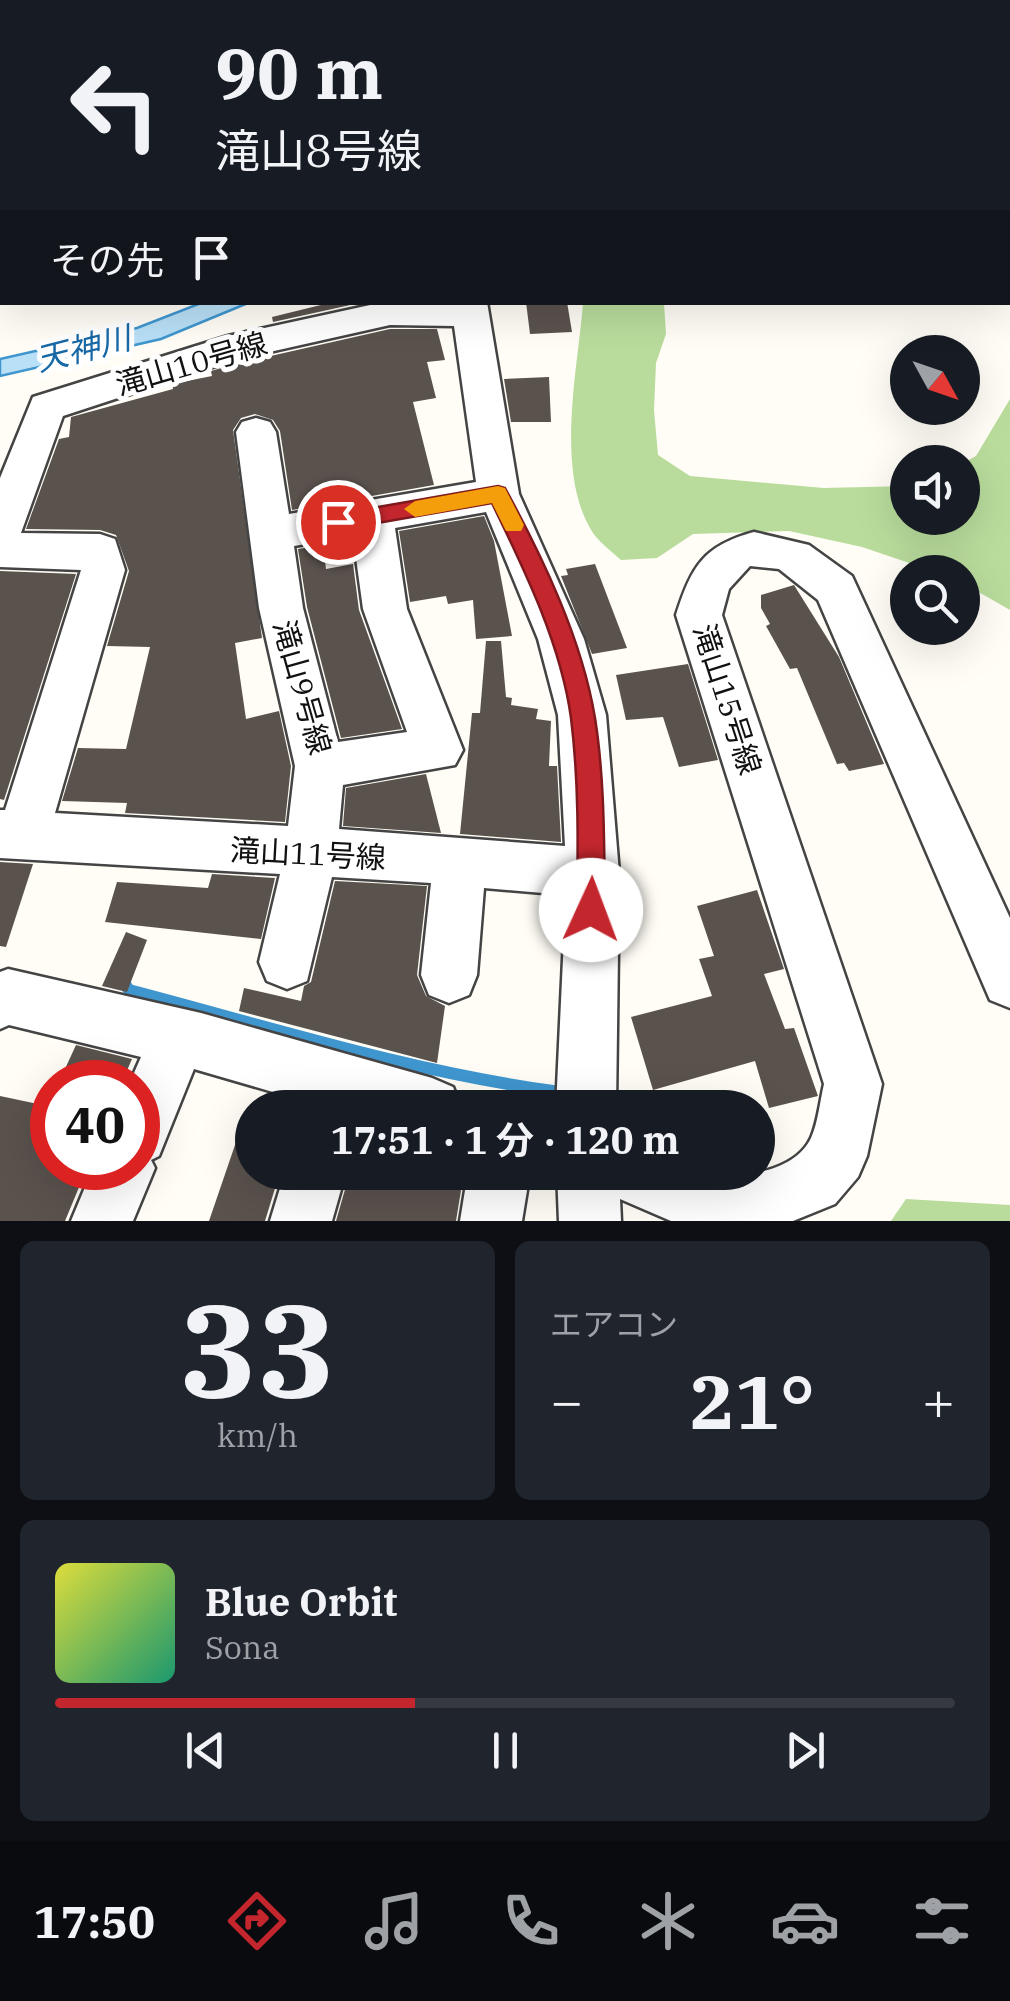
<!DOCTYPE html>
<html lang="ja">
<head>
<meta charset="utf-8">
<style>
  :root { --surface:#171b24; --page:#20242c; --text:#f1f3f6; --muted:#9ea1a6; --line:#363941; --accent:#c4262e }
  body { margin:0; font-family:"IBM Plex Serif","Noto Sans JP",serif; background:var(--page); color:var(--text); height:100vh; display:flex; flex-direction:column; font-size:38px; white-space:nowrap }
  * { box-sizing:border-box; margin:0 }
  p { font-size:32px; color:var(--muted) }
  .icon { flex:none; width:55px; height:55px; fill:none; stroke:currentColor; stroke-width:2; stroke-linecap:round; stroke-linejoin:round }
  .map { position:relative; height:1221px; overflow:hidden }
  .details { display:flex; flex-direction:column; gap:20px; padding:20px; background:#0d0f14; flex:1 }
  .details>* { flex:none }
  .hud { position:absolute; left:0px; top:0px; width:1010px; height:305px; box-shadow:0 10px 40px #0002; background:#171b24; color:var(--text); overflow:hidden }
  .needle { width:65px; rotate:130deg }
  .tools { position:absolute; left:890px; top:335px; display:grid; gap:20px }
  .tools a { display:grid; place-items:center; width:90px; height:90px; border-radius:50%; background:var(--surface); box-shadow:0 10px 40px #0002; font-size:50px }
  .speed { position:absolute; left:30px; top:1060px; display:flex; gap:20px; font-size:50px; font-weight:700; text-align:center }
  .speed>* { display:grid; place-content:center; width:130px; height:130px; border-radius:50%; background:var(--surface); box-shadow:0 10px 40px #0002; line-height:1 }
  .speed .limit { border:15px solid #d22; background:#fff; color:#111 }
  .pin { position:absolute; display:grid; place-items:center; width:85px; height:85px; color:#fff; margin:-42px; border:5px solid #fff; border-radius:50%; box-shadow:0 2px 10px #0007 }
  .me { position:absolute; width:110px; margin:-55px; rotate:2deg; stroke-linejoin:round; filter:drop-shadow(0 0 8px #0008) }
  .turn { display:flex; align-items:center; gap:35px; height:210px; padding:0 50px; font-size:45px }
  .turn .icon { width:130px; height:130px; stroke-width:2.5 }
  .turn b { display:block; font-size:70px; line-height:85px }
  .then { display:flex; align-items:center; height:95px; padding:0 50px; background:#0003; gap:20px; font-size:38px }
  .big { font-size:75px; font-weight:700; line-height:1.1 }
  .details .card { flex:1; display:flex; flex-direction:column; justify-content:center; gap:15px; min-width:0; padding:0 35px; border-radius:15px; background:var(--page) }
  .details .dial { align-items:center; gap:0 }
  .dial b { font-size:130px; line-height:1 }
  .song { display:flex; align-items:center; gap:30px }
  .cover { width:120px; height:120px; border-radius:15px; background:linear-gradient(135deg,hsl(60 70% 55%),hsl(160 70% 35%)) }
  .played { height:10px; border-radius:5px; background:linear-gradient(90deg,var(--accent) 40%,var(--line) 40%) }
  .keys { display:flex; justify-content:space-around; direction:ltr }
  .heat { display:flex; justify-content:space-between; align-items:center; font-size:55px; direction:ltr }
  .details .tiles { flex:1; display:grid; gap:20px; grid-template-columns:1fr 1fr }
  .card:last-child { grid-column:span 2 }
  .trip { position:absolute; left:235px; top:1090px; width:540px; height:100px; border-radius:50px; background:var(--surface); box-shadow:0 10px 40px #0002; font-weight:700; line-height:100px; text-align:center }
  .tab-bar { display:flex; height:160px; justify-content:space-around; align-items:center; background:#090b0e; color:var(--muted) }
  .tab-bar .icon { width:70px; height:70px }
  .tab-bar .active { color:var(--accent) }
  .tab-bar b { font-size:45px; color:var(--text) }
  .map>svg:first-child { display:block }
  .forest { fill:#b9dc9c }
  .water { fill:#b9e0f7; stroke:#3f96cf; stroke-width:2.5 }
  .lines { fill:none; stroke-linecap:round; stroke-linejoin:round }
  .stream { stroke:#3f96cf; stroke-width:12 }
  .building { fill:#5a524d }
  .minor-casing { stroke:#444; stroke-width:5 }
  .minor { fill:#fff; fill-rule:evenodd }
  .route { fill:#c4262e; stroke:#7f191e; stroke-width:2.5 }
  .slow { fill:#f59e0b }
  .labels { text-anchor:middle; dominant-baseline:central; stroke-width:10; stroke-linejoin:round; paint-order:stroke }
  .street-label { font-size:30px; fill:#111; stroke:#fff }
  .water-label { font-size:32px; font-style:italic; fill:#1768a6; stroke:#fff }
</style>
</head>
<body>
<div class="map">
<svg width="1010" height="1221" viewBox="0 0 1010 1221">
  <rect width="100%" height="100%" fill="#fffdf5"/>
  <!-- forest -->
  <g class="forest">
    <path d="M818 0H1010V283L1008 2H814Z"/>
    <path d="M583 303H664L666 334 656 363 654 410 658 455 690 476 824 488 907 486 908 518H962L963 463 976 456 1010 399V610L963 583 962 572H936L862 547 789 531 693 534 657 558 621 560C612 552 600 543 593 533 554 473 578 369 583 303Z"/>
    <path d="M906 1199 1010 1205V1221H891Z"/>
  </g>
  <!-- water -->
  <path class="water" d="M201 303H248L161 339 0 376V359L137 328Z"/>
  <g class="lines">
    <!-- stream -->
    <path class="stream" d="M122 980 129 990C270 1027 408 1071 553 1091"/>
  </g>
  <!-- building -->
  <g class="building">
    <path d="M333 302H364L273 322 272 317Z"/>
    <path d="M526 302H567L572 332 530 334Z"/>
    <path d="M390 329H437L445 360 427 362 436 398 413 402 434 485 292 510 280 431 273 420 255 414 241 418 233 430 262 638 235 643 246 719 279 711 291 766 285 822 125 813 127 803 62 801 78 748 126 749 150 647 107 646 129 571 116 535 100 530 26 529 59 439 69 437 71 417 173 389 172 384 212 376 211 371 235 364Z"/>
    <path d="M549 377 551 422H511L504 379Z"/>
    <path d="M484 516 494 541 512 636 476 639 473 600 448 604 446 596 410 602 399 531Z"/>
    <path d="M323 545 326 569 353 564 359 610 402 729 341 738 307 607 298 549Z"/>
    <path d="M595 564 627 648 592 654 561 576 568 575 566 569Z"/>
    <path d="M0 571 76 574 4 800 0 799Z"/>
    <path d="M794 585 839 657 884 764 849 771 844 763 837 764 797 668 790 669 766 626 770 624 761 608V595Z"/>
    <path d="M486 641H501L506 697 512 698 511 705 538 709 536 719 551 721 549 766H557L561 842 460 834 472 713H480Z"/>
    <path d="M688 664 718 760 679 767 663 717 626 720 616 675Z"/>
    <path d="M426 774 441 833 343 826 346 788Z"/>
    <path d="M0 862 33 864 6 947 0 946Z"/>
    <path d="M212 874 275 878 261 939 105 922 117 882 208 888Z"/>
    <path d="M335 881 427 886 417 975 426 996 445 1006 437 1063 239 1011 244 988 301 1001 304 986 311 982Z"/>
    <path d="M757 890 784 969 764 974 785 1029 794 1028 818 1096 769 1108 755 1061 653 1090 631 1017 712 996 699 959 714 956 697 906Z"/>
    <path d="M126 932 147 940 127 992 102 986Z"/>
    <path d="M76 1045 132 1059 122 1082H59Z"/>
    <path d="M0 1096 52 1107V1168H87L65 1221H0Z"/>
    <path d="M248 1107H252V1172H280L265 1221H209Z"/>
    <path d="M350 1172H464L456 1221H336Z"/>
  </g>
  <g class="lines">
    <defs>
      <g id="minor">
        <path d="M486 0H514V2H487Z"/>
        <rect x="0" y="12" width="2" height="16"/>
        <path d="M2 178V202L0 203V179Z"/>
        <path d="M384 302H487L519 494 584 639 606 715 619 873 616 1108H556L566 895 484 888 477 975 469 995 449 1003 429 995 421 975 431 883 332 877 307 981 287 989 267 981 259 962 280 874 0 858V810H5L81 570 0 567V478L33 397 228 336ZM390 325 454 326 476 482 289 514 276 432 270 422 256 418 242 422 236 432 259 608 295 766 288 826 55 813 125 570 115 539 100 534 21 533 63 416 234 360ZM486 512 538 639 558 715 565 846 339 829 343 785 455 765 463 750 407 609 395 528ZM353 536 363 609 407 732 338 742 303 608 294 546Z"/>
        <path d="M754 532 809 545 852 576 1010 918V1008L990 1000 818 600 779 569 750 566 729 589 722 615 882 1084 867 1156 858 1177 835 1204 793 1221H671L620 1199 621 1221H559L557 1172H728C755 1178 798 1166 811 1138 818 1123 820 1101 824 1084L676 615C692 566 703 546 754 532Z"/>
        <path d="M8 969 201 1013 432 1078 453 1087 461 1108H328L194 1069 159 1156 151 1160 155 1168 133 1221H71L93 1168H138V1082H130L141 1057 9 1025 0 1029V972Z"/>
        <path d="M285 1172H346L332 1221H270Z"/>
        <path d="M468 1172H530L522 1221H460Z"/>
      </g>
    </defs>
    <!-- minor casing -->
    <use href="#minor" class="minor-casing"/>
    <!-- minor -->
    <use href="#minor" class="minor"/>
  </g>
  <!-- route -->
  <path class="route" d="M498 486 505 488C543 558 582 639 595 718 605 781 604 846 605 910L601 920 591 923 581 920 577 910C578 846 579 782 571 718 561 644 524 569 492 503L338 530 328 522 338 514Z"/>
  <!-- slow -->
  <path class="slow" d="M498 486 505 488 524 525 521 531H506L492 503 415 517 404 509 415 501Z"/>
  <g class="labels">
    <!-- street labels -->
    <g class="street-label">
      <text transform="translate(191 363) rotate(-16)">滝山10号線</text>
      <text transform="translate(303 687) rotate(74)">滝山9号線</text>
      <text transform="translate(728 699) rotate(72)">滝山15号線</text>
      <text transform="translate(308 853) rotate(3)">滝山11号線</text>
    </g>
    <!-- water labels -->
    <g class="water-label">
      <text transform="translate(83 348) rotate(-14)">天神川</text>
    </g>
  </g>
</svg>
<div class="tools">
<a><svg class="needle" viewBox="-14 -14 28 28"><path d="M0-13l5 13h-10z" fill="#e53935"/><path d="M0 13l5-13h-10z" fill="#9ea1a6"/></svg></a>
<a><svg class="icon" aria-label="sound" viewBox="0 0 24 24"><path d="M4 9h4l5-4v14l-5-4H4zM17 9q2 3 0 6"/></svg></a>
<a><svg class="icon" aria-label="search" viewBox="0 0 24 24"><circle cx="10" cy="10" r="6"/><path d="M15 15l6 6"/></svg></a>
</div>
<div class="speed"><div class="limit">40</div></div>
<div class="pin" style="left:338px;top:522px;background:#d93025"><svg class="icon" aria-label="arrive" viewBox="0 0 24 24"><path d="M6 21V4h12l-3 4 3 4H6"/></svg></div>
<svg class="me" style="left:591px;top:910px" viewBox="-20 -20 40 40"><circle r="19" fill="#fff"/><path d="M0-13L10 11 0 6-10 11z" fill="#c4262e"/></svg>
<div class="trip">17:51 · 1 分 · 120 m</div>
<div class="hud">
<div class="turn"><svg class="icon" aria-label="left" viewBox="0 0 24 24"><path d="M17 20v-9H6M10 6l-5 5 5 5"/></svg><div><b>90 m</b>滝山8号線</div></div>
<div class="then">その先<svg class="icon" aria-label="arrive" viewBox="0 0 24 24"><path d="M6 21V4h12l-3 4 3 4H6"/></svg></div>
</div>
</div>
<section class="details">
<div class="tiles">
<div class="card dial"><b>33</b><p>km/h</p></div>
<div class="card"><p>エアコン</p>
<div class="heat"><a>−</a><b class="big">21°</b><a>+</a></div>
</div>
<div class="card">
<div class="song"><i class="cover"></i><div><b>Blue Orbit</b><p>Sona</p></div></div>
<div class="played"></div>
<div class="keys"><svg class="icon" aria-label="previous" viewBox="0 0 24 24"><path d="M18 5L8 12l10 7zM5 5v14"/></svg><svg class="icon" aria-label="pause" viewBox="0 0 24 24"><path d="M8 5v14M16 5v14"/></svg><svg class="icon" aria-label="next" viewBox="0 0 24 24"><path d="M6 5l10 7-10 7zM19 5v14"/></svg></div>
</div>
</div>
</section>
<nav class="tab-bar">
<b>17:50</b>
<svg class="icon active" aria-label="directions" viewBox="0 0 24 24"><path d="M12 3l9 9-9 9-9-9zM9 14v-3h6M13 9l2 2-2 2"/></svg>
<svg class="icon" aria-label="music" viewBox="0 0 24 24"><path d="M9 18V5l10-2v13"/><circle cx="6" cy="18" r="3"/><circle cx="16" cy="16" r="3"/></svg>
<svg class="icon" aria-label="phone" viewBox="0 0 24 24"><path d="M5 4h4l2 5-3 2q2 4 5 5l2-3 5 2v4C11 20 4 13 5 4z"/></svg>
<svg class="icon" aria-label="climate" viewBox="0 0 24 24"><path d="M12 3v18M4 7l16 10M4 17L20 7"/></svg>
<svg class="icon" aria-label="car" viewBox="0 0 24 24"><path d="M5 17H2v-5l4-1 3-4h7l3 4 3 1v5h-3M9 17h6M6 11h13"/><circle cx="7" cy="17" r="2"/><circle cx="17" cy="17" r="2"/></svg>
<svg class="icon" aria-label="filters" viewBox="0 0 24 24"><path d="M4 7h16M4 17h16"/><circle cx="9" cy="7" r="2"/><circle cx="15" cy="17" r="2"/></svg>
</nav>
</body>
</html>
